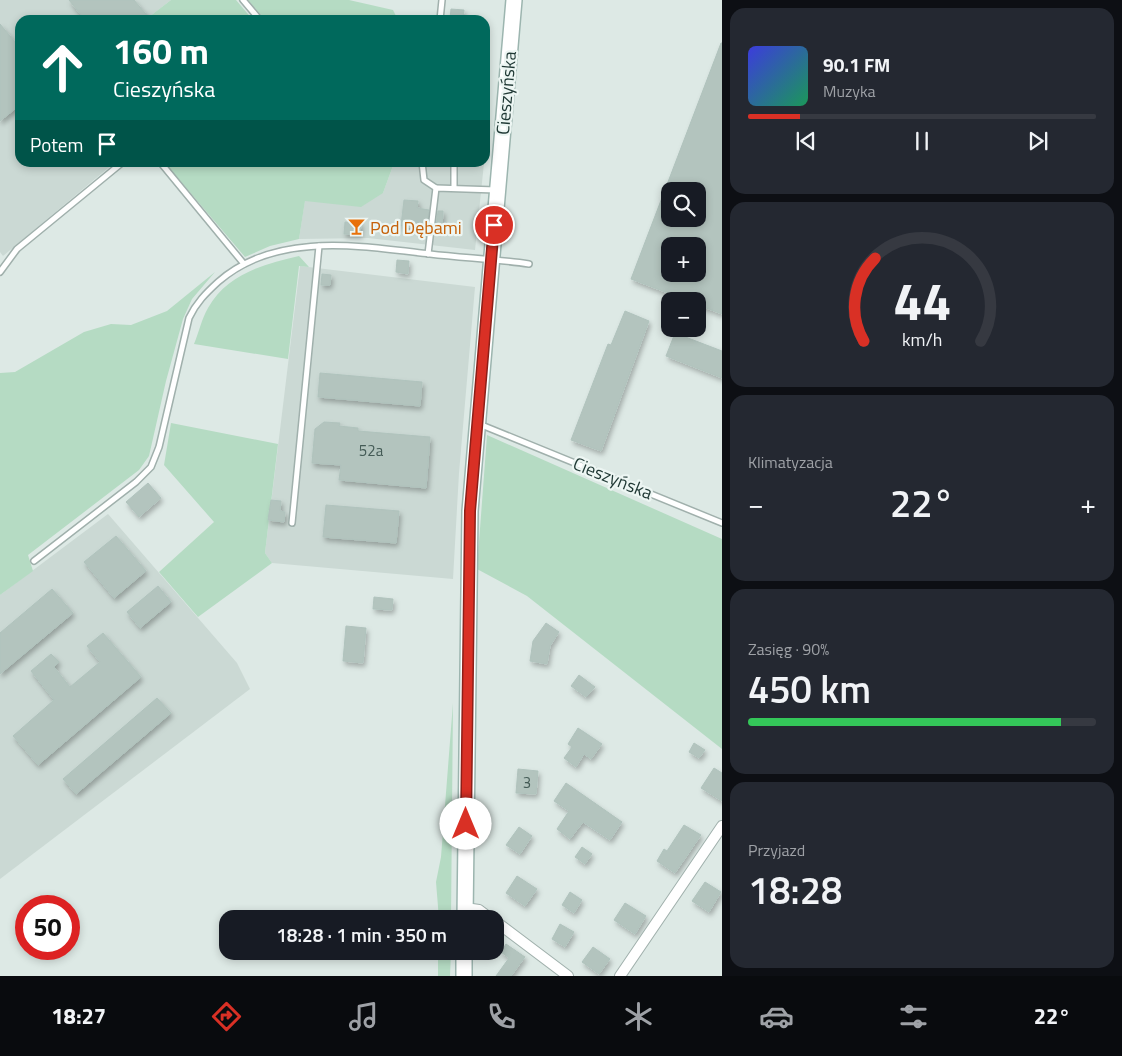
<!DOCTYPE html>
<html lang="pl">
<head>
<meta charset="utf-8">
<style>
  :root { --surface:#171b24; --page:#242831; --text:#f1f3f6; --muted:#9ea1a6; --line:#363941; --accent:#d93025 }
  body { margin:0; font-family:"Titillium Web",sans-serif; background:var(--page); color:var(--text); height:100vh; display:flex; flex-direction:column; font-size:19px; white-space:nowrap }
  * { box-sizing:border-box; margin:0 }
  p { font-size:16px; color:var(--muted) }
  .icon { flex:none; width:28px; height:28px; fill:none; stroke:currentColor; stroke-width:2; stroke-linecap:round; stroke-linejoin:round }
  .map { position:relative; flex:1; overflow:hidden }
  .panel { display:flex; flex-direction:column; gap:8px; padding:8px; background:#0d0f14; width:400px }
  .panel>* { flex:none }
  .hud { position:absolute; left:15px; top:15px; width:475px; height:152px; border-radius:15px; box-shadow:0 2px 8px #0003; background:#00695c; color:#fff; overflow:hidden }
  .controls { position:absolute; left:661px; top:182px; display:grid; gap:10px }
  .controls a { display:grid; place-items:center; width:45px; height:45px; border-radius:10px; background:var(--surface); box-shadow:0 2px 8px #0003; font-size:25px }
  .speed { position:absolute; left:15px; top:895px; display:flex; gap:10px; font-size:25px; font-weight:700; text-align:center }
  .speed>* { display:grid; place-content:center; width:65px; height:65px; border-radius:50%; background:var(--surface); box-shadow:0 2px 8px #0003; line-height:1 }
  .speed .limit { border:8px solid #d22; background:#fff; color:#111 }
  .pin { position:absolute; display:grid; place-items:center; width:42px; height:42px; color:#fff; margin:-21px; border:2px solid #fff; border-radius:50%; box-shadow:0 1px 5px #0007 }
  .me { position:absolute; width:55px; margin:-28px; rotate:0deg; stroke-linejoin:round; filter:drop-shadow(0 0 4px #0008) }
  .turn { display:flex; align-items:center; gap:18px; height:105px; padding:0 15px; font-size:22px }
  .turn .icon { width:65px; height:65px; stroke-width:2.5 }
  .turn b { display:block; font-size:35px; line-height:42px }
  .then { display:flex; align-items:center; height:48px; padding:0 15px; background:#0003; gap:10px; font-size:19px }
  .big { font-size:38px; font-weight:600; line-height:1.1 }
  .panel .tile { flex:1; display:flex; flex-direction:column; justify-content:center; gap:8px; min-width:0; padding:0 18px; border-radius:15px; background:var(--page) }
  .panel .dial { align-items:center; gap:0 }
  .dial svg { height:130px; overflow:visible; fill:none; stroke:var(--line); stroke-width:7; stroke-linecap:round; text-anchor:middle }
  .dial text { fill:var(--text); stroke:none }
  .song { display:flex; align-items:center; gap:15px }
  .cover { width:60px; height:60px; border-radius:8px; background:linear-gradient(135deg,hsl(240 70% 55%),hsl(150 70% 35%)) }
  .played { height:5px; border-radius:2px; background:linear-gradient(90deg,var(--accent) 15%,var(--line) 15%) }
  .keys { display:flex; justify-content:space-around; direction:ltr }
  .heat { display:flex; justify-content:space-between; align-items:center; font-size:28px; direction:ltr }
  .charge { height:8px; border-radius:4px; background:linear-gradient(90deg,#34c759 90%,var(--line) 0) }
  .trip { position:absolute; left:219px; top:910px; width:285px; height:50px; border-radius:15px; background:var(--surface); box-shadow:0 2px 8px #0003; font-weight:600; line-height:50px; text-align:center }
  .tabs { display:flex; height:80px; justify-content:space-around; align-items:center; background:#090b0e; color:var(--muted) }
  .tabs .icon { width:35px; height:35px }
  .tabs .current { color:var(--accent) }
  .tabs b { font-size:22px; color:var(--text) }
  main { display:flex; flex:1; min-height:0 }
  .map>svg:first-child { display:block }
  .built { fill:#cbd9d4 }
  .green { fill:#b5dbc3 }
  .building { fill:#b3c4be; stroke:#b0c3bd; fill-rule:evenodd; filter:url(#shadow) }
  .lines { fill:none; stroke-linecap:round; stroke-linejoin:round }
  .lane-casing { stroke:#a0b0ac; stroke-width:8 }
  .street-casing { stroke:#a0b0ac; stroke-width:12 }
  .secondary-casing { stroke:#9cb5af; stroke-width:18 }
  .lane { stroke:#fff; stroke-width:5 }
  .street { stroke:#fff; stroke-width:10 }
  .secondary { stroke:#fff; stroke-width:15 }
  .route-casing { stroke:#8d1f18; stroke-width:12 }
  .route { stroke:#d93025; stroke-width:9 }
  .labels { text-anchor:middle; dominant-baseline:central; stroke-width:4.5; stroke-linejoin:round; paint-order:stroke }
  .number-label { font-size:15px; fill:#445b56 }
  .street-label { font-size:18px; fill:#1f3834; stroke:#edf6f3 }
  .food-label { font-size:18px; fill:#c56008; stroke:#edf6f3; text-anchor:start }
</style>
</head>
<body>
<main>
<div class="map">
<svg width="722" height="976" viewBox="0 0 722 976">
  <defs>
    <filter id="shadow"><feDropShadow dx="2" dy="3.5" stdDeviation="2.5" flood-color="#0004"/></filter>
  </defs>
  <rect width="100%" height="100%" fill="#dde9e5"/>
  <!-- built -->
  <g class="built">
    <path d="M0 0H171L145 20H20V162L114 163 3 256 0 252Z"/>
    <path d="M394 163H484L475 250 368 238 299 239 305 200 383 193Z"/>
    <path d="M300 266 475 287 459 473 453 579 272 563 265 553Z"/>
    <path d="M108 514 237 663 250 689 0 879V595Z"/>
  </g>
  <!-- green -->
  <g class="green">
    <path d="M171 0H236L253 20H145Z"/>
    <path d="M248 0H349L393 10 398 20H265Z"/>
    <path d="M165 163H394L383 193 361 207 305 201 299 239 270 246 245 257Z"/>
    <path d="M299 256 309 267 299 266 288 359 194 344C199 332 202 318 208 308 227 274 264 264 299 256Z"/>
    <path d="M215 272 192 299 183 319 166 381 149 456 139 470 28 555 33 571 0 595V373L15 372 84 332 111 324 131 325 167 311Z"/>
    <path d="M171 423 278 444 265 553 272 563 198 617 159 572 214 522 164 465Z"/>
    <path d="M487 435 722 539V749L527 596 477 569Z"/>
    <path d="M453 703 451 919H439L436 882 441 857Z"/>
    <path d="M438 951H451L450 976H438Z"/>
  </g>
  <!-- building -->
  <g class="building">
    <path d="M69 0H134L151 20H85Z"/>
    <path d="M451 9 464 10 463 19 450 18Z"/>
    <path d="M0 24 20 48V105L0 121Z"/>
    <path d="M721 43H722V314L698 305V301H689L631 279ZM670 191H698V219H670ZM670 246H698V274H670Z"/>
    <path d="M404 200 418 201 417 208 429 210 427 226 416 224 415 228 401 226Z"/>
    <path d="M438 211H443L442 228 436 227Z"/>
    <path d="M345 222 361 223 360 235 344 234Z"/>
    <path d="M397 260 409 261 408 274 396 272Z"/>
    <path d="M322 274 331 275 330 285H321Z"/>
    <path d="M625 311 649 321 601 451 571 440 608 344 611 345Z"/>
    <path d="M675 333 722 351V378L666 356Z"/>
    <path d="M320 373 422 382 420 406 318 397Z"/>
    <path d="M324 422 340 423 339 426 358 428V431L430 437 426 488 339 480 341 465 312 463 315 429Z"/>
    <path d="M148 483 161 498 139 517 126 502Z"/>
    <path d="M271 500 281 501 280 511 285 512 284 522 268 520Z"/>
    <path d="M326 505 399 511 396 543 323 537Z"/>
    <path d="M116 536 146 571 114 598 84 562Z"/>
    <path d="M158 586 171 602 140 628 127 612Z"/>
    <path d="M52 589 73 613 0 674V633Z"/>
    <path d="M374 597 393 599 392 610 373 609Z"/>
    <path d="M546 623 559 632 550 646 547 664 530 661 533 641Z"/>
    <path d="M346 626 366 628 363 663 343 661Z"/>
    <path d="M103 633 141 677 38 765 13 736 54 700 31 671 51 654 59 662 54 667 70 687 100 662 87 646Z"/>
    <path d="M579 675 595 687 586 697 571 686Z"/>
    <path d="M157 698 171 713 76 794 63 779Z"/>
    <path d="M578 728 602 744 591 759 584 754 576 767 564 758 572 747 568 744Z"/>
    <path d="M694 743 705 750 699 758 689 752Z"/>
    <path d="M714 768 722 773V801L701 788Z"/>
    <path d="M518 769 538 771 536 794 516 793Z"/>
    <path d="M566 783 622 822 610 840 583 822 570 839 557 829 569 811 554 801Z"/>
    <path d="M684 825 701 835 675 873 657 861 664 849 667 851Z"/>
    <path d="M519 827 532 836 520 854 506 845Z"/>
    <path d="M582 847 592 854 585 864 575 857Z"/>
    <path d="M517 876 537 889 525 906 506 893Z"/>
    <path d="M705 882 721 892 709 912 692 901Z"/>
    <path d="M570 892 582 900 574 913 562 905Z"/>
    <path d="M625 903 646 916 635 934 614 920Z"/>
    <path d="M560 924 574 932 565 947 552 939Z"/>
    <path d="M506 944 525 957 511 976H496L509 958 501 952Z"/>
    <path d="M593 947 610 959 599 974 582 962Z"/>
  </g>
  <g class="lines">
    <defs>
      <g id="lane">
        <path d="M243 0 260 20"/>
        <path d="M440 20 442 0"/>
        <path d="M160 162 244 264"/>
        <path d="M422 162 424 180 436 188"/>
        <path d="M454 162V187"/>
        <path d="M428 254 436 188 496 190"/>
        <path d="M0 272 17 249 123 162"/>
        <path d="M479 424 722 523"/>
        <path d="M292 523 319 246"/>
        <path d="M34 561 136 482 151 467 159 447 189 318C196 303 206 293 218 282 276 231 360 246 430 254 463 258 496 259 529 264"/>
      </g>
      <g id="street">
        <path d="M465 908 479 910 491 919"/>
        <path d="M495 921 568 976"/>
        <path d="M620 976 722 826"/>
      </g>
      <g id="secondary">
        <path d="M465 919 470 511 514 0"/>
        <path d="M464 976V951"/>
      </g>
    </defs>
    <!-- lane casing -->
    <use href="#lane" class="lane-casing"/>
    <!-- street casing -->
    <use href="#street" class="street-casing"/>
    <!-- secondary casing -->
    <use href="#secondary" class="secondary-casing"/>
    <!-- lane -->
    <use href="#lane" class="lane"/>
    <!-- street -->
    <use href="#street" class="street"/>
    <!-- secondary -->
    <use href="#secondary" class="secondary"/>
  </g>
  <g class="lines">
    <defs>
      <path id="route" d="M466 824 470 511 494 225"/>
    </defs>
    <!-- route casing -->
    <use href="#route" class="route-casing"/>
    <!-- route -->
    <use href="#route" class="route"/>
  </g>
  <!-- icons -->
  <defs>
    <symbol id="bar-bare" viewBox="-9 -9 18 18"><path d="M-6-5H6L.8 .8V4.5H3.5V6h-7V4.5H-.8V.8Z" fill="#e8710a" stroke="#edf6f3" stroke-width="2.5" paint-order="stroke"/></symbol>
  </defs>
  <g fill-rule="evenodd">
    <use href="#bar-bare" x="344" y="214" width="25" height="25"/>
  </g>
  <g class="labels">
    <!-- number labels -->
    <g class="number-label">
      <text x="371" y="450">52a</text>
      <text x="527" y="782">3</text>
    </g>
    <!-- street labels -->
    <g class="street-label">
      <text transform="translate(506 93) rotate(-85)">Cieszyńska</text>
      <text transform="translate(613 478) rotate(22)">Cieszyńska</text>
    </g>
    <!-- food labels -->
    <g class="food-label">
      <text x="370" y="227">Pod Dębami</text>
    </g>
  </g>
</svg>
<div class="controls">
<a><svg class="icon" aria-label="search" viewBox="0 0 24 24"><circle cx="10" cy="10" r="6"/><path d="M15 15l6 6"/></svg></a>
<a>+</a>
<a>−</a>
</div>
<div class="speed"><div class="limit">50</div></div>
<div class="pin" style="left:494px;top:225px;background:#d93025"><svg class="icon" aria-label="arrive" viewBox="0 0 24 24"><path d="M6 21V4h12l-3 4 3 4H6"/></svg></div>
<svg class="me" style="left:466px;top:824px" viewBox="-20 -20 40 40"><circle r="19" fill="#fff"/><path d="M0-13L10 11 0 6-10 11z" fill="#d93025"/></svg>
<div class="trip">18:28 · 1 min · 350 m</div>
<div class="hud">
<div class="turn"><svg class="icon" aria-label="ahead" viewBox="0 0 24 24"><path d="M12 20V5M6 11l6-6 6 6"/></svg><div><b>160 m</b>Cieszyńska</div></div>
<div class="then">Potem<svg class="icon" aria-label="arrive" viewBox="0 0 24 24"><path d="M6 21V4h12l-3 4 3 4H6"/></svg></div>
</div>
</div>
<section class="panel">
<div class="tile">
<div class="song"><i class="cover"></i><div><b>90.1 FM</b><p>Muzyka</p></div></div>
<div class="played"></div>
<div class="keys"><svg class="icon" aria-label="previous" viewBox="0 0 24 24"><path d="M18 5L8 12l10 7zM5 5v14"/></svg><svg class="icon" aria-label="pause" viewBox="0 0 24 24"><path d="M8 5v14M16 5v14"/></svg><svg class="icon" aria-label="next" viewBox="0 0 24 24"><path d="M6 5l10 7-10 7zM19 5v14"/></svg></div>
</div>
<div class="tile dial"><svg viewBox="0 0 100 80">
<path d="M14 69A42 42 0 1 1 86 69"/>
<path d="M14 69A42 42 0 0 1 21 18" stroke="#d93025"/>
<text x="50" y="56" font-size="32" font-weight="700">44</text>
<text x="50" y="72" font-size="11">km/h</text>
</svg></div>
<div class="tile"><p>Klimatyzacja</p>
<div class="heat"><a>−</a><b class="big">22°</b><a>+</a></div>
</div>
<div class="tile"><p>Zasięg · 90%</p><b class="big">450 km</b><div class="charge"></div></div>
<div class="tile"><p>Przyjazd</p><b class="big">18:28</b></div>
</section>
</main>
<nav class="tabs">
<b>18:27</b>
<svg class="icon current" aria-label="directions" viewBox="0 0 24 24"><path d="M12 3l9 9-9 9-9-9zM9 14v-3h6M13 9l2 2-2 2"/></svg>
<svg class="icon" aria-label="music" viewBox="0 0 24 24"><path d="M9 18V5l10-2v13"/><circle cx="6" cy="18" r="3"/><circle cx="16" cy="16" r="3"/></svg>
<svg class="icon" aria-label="phone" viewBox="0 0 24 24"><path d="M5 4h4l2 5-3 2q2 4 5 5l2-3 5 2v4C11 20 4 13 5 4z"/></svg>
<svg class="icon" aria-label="climate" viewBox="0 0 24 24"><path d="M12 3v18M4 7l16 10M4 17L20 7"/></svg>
<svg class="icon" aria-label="car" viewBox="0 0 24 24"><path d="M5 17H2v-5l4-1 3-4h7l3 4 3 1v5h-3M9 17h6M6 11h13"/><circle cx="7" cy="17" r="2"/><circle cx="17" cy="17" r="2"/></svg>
<svg class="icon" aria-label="filters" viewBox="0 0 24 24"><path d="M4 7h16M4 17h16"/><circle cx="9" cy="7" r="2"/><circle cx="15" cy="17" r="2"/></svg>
<b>22°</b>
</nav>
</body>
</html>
